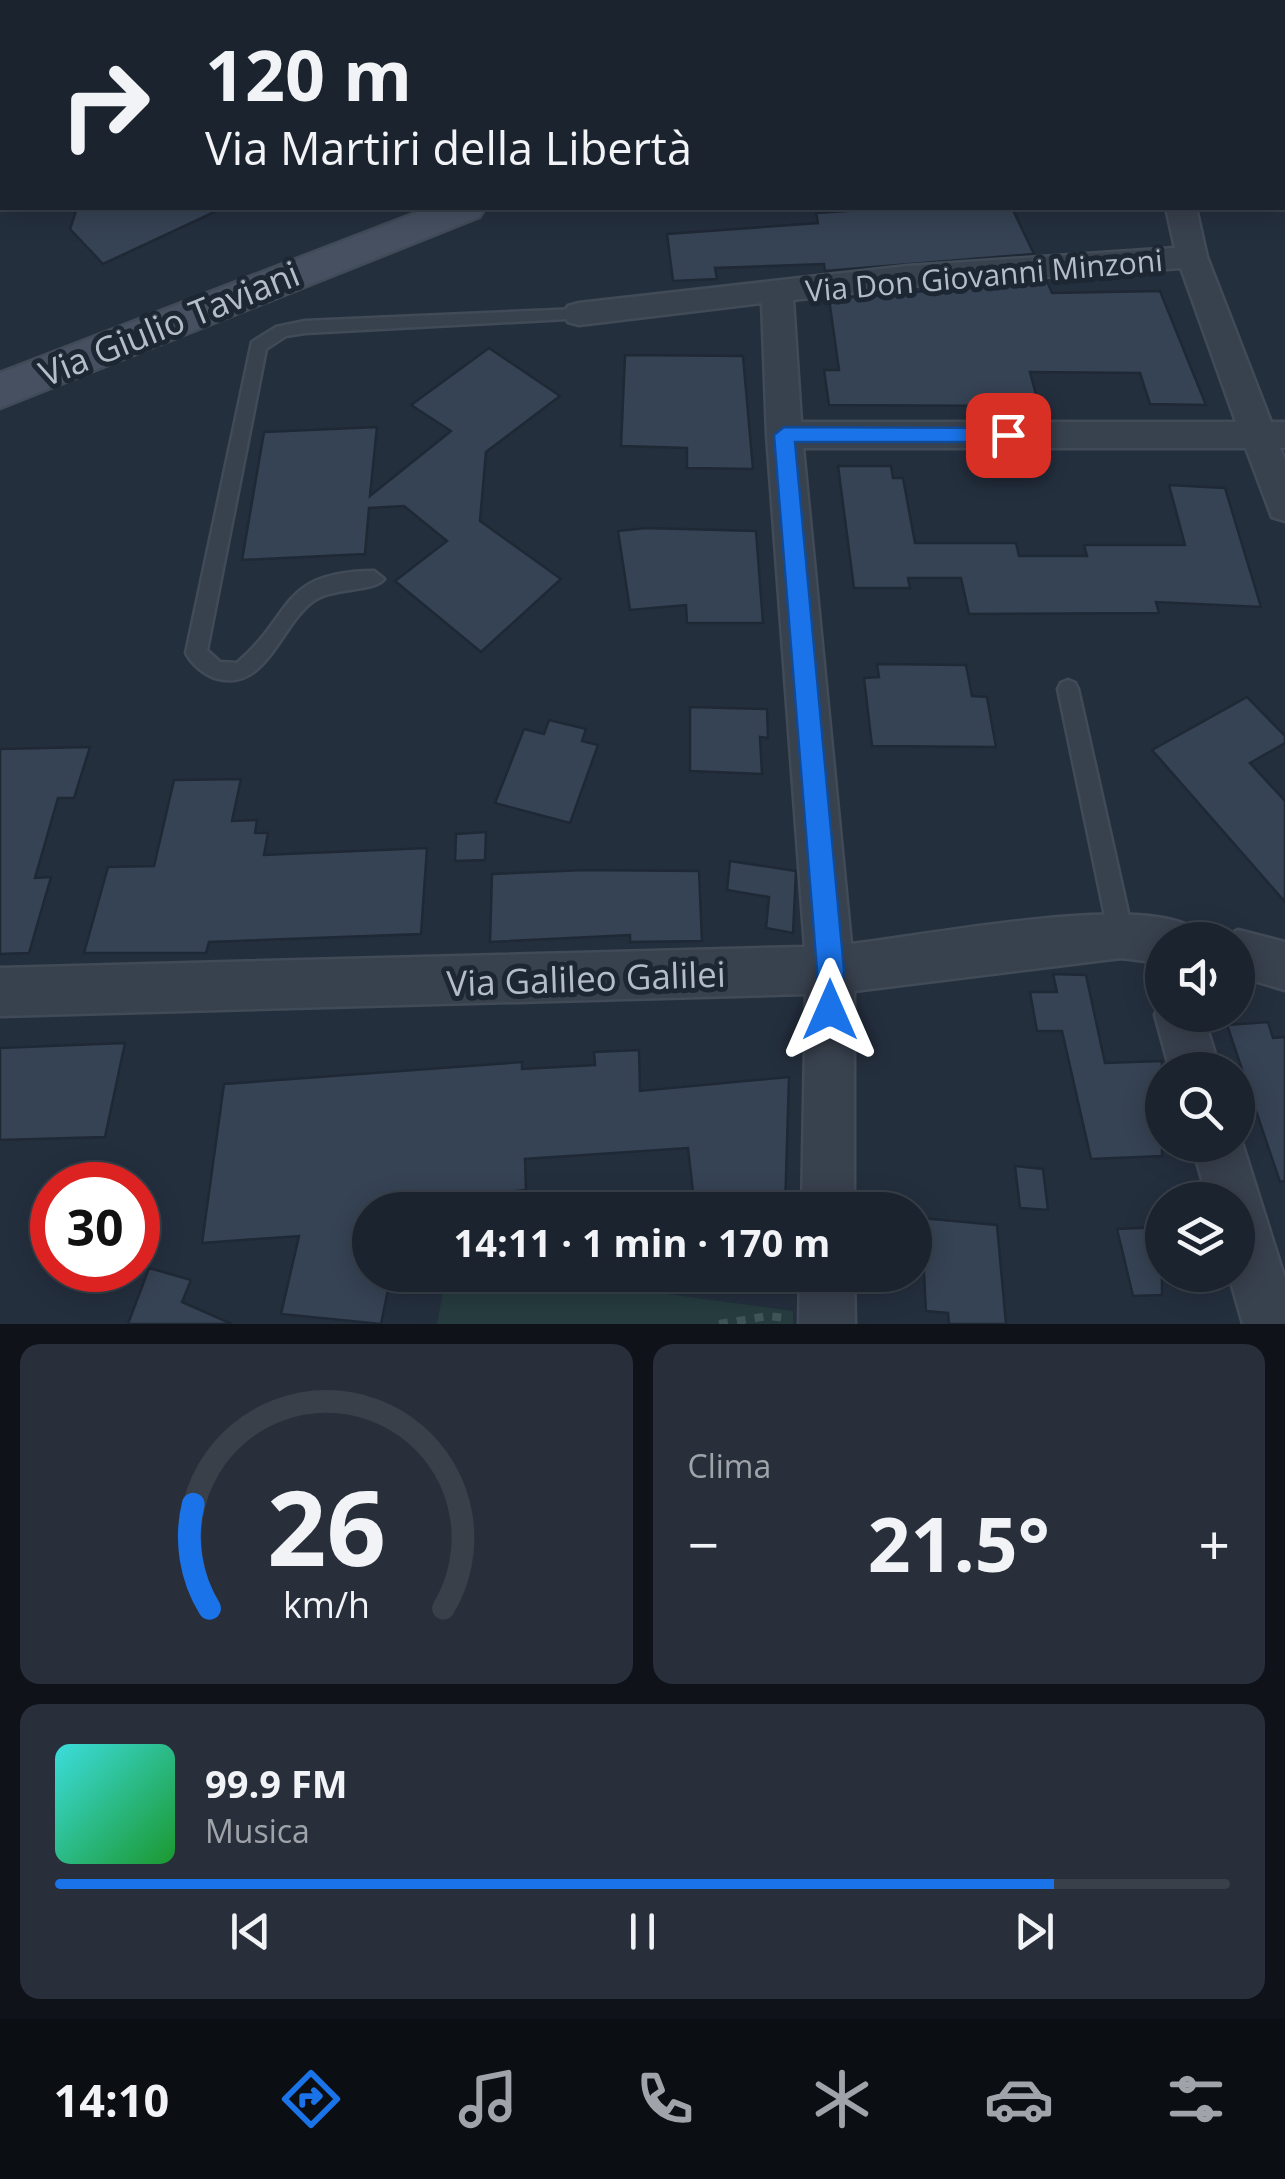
<!DOCTYPE html>
<html lang="it">
<head>
<meta charset="utf-8">
<style>
  :root { --surface:#1b232e; --page:#282f3a; --text:#f1f3f6; --muted:#a0a4aa; --line:#39404a; --accent:#1a73e8 }
  body { margin:0; font-family:"Open Sans",sans-serif; background:var(--page); color:var(--text); height:100vh; display:flex; flex-direction:column; font-size:38px; white-space:nowrap }
  * { box-sizing:border-box; margin:0 }
  p { font-size:32px; color:var(--muted) }
  .icon { flex:none; width:55px; height:55px; fill:none; stroke:currentColor; stroke-width:2; stroke-linecap:round; stroke-linejoin:round }
  .map { position:relative; height:1324px; overflow:hidden }
  .sheet { display:flex; flex-direction:column; gap:20px; padding:20px; background:#0f1319; flex:1 }
  .sheet>* { flex:none }
  .top-card { position:absolute; left:0px; top:0px; width:1285px; height:210px; box-shadow:0 5px 25px #0003,0 0 0 2px var(--line); background:#1b232e; color:var(--text); overflow:hidden }
  .tools { position:absolute; left:1145px; top:922px; display:grid; gap:20px }
  .tools a { display:grid; place-items:center; width:110px; height:110px; border-radius:50%; background:var(--surface); box-shadow:0 5px 25px #0003,0 0 0 2px var(--line); font-size:50px }
  .speed { position:absolute; left:30px; top:1162px; display:flex; gap:20px; font-size:50px; font-weight:700; text-align:center }
  .speed>* { display:grid; place-content:center; width:130px; height:130px; border-radius:50%; background:var(--surface); box-shadow:0 5px 25px #0003,0 0 0 2px var(--line); line-height:1 }
  .speed .limit { border:15px solid #d22; background:#fff; color:#111 }
  .pin { position:absolute; display:grid; place-items:center; width:85px; height:85px; color:#fff; margin:-42px; border-radius:20px; box-shadow:0 5px 15px #0006 }
  .me { position:absolute; width:110px; margin:-55px; rotate:0deg; stroke-linejoin:round; filter:drop-shadow(0 0 8px #0008) }
  .turn { display:flex; align-items:center; gap:35px; height:210px; padding:0 40px; font-size:45px }
  .turn .icon { width:130px; height:130px; stroke-width:2.5 }
  .turn b { display:block; font-size:70px; line-height:85px }
  .big { font-size:75px; font-weight:700; line-height:1.1 }
  .sheet .card { flex:1; display:flex; flex-direction:column; justify-content:center; gap:15px; min-width:0; padding:0 35px; border-radius:20px; background:var(--page) }
  .sheet .dial { align-items:center; gap:0 }
  .dial svg { height:260px; overflow:visible; fill:none; stroke:var(--line); stroke-width:7; stroke-linecap:round; text-anchor:middle }
  .dial text { fill:var(--text); stroke:none }
  .song { display:flex; align-items:center; gap:30px }
  .cover { width:120px; height:120px; border-radius:15px; background:linear-gradient(135deg,hsl(180 70% 55%),hsl(130 70% 35%)) }
  .played { height:10px; border-radius:5px; background:linear-gradient(90deg,var(--accent) 85%,var(--line) 85%) }
  .keys { display:flex; justify-content:space-around; direction:ltr }
  .heat { display:flex; justify-content:space-between; align-items:center; font-size:55px; direction:ltr }
  .sheet .tiles { flex:1; display:grid; gap:20px; grid-template-columns:1fr 1fr }
  .card:last-child { grid-column:span 2 }
  .trip { position:absolute; left:352px; top:1192px; width:580px; height:100px; border-radius:50px; background:var(--surface); box-shadow:0 5px 25px #0003,0 0 0 2px var(--line); font-weight:700; line-height:100px; text-align:center }
  .tabs { display:flex; height:160px; justify-content:space-around; align-items:center; background:#0b0e12; color:var(--muted) }
  .tabs .icon { width:70px; height:70px }
  .tabs .on { color:var(--accent) }
  .tabs b { font-size:45px; color:var(--text) }
  .map>svg:first-child { display:block }
  .green { fill:#263c3f }
  .building { fill:#364354; stroke:#1f2835; stroke-width:2.5 }
  .lines { fill:none; stroke-linecap:round; stroke-linejoin:round }
  .lane-casing { stroke:#414a57; stroke-width:5 }
  .street-casing { stroke:#414a57; stroke-width:5 }
  .secondary-casing { stroke:#414a57; stroke-width:5 }
  .path { stroke:#3f5557; stroke-width:8; stroke-dasharray:9 9; stroke-linecap:butt }
  .lane { fill:#38414e; fill-rule:evenodd }
  .street { fill:#38414e; fill-rule:evenodd }
  .secondary { fill:#465061; fill-rule:evenodd }
  .route { fill:#1a73e8; stroke:#114b97; stroke-width:2.5 }
  .labels { text-anchor:middle; dominant-baseline:central; stroke-width:10; stroke-linejoin:round; paint-order:stroke }
  .far-street-label { font-size:30px; fill:#b4bcc9; stroke:#1d2633 }
  .street-label { font-size:35px; fill:#b4bcc9; stroke:#1d2633 }
</style>
</head>
<body>
<div class="map">
<svg width="1285" height="1324" viewBox="0 0 1285 1324">
  <rect width="100%" height="100%" fill="#242f3e"/>
  <!-- green -->
  <path class="green" d="M446 1275H524L793 1311V1324H437Z"/>
  <!-- building -->
  <g class="building">
    <path d="M77 208H223L103 264 70 229Z"/>
    <path d="M890 208H1012L1034 254 825 271 824 264 715 268 717 279 673 281 667 234 818 223 816 213Z"/>
    <path d="M1047 281 1052 293 1160 291 1206 405 1150 404 1140 373 1030 372 1039 406 829 405 824 370H839L829 299Z"/>
    <path d="M489 348 560 396 486 452 480 521 561 579 481 652 395 581 447 541 404 506 369 508 365 554 242 560 264 432 377 427 370 496 451 431 411 405Z"/>
    <path d="M625 355 743 356 753 469 687 468V448L621 446Z"/>
    <path d="M838 466H891L893 478H903L915 543H1016L1019 556H1087L1084 545H1185L1169 485 1225 488 1261 607 1156 602 1159 613 969 614 961 578H908L910 588H854Z"/>
    <path d="M646 528 756 531 763 623H687L686 605 630 610 618 531Z"/>
    <path d="M877 664 966 665 972 696 987 697 996 747 872 746 864 678 879 677Z"/>
    <path d="M1247 697 1285 736V743L1250 763 1285 801V902L1152 750Z"/>
    <path d="M690 707 767 709 768 738 760 737 762 774 690 771Z"/>
    <path d="M549 720 586 729 582 741 598 745 570 823 495 803 524 729 544 734Z"/>
    <path d="M90 747 74 798H58L35 878 51 877 29 953 0 954V749Z"/>
    <path d="M241 779 232 821 257 820 255 833H268L264 855 427 848 421 934 209 942 206 953H84L108 867 154 866 174 780Z"/>
    <path d="M486 832 485 860 455 861 456 834Z"/>
    <path d="M730 861 796 871 793 933 766 928 769 897 727 890Z"/>
    <path d="M585 870 699 871 702 941 630 942V935L490 942 492 874Z"/>
    <path d="M1053 974 1086 975 1105 1063 1162 1061V1156L1091 1159 1062 1031H1037L1030 992H1057Z"/>
    <path d="M1268 1022 1273 1038 1285 1037V1181L1280 1182 1227 1025Z"/>
    <path d="M125 1043 105 1137 0 1140V1048Z"/>
    <path d="M639 1050 640 1091 789 1077 785 1210H695L688 1148 525 1159 526 1190 408 1202V1210H370V1275H391L381 1324 281 1314 299 1236 202 1243 224 1084 522 1062V1069L595 1065 594 1052Z"/>
    <path d="M1015 1166 1043 1169 1048 1210 1020 1208Z"/>
    <path d="M921 1218 997 1225 1006 1324H949L948 1313 926 1311Z"/>
    <path d="M1162 1227V1295L1133 1296 1117 1229Z"/>
    <path d="M149 1268 191 1280 182 1302 232 1324H128Z"/>
  </g>
  <g class="lines">
    <defs>
      <g id="lane">
        <rect x="0" y="142" width="2" height="11"/>
        <path d="M579 309 587 314 585 318 305 333 286 336 266 349 207 650 220 662 237 663C295 614 278 572 374 571L384 579C373 593 332 586 312 602 280 626 265 694 215 678 203 674 192 664 186 653L252 342 276 327 305 321Z"/>
        <path d="M1068 680 1075 683 1078 689 1133 935 1129 943 1121 947 1113 943 1109 935 1058 689 1061 683Z"/>
      </g>
      <g id="street">
        <rect x="1179" y="0" width="24" height="2"/>
        <path d="M1166 208H1196L1207 257 1271 422H1285V448H1280L1285 460V521L1272 517 1246 448H803L851 944C929 935 1120 897 1185 924L1192 940H1162V963L1121 958 854 991V1210H802L806 994 0 1016V968L805 947 767 435 762 303 579 325 568 322 563 314 568 306 579 303 907 266 1175 248ZM1181 268 1236 422H801L793 300 907 286Z"/>
        <path d="M1238 930 1285 942V990L1238 976V940H1220Z"/>
        <path d="M1162 998V1015H1203L1220 1070H1170L1155 1015Z"/>
        <path d="M1238 1130 1285 1279V1324H1243L1229 1275H1238V1200H1208L1192 1145H1238Z"/>
        <path d="M800 1275H854L855 1324H799Z"/>
      </g>
      <g id="secondary">
        <path d="M174 0H210L212 2H176Z"/>
        <path d="M1285 137V161H1282V138Z"/>
        <path d="M429 208H485L479 217 0 408V373Z"/>
      </g>
    </defs>
    <!-- lane casing -->
    <use href="#lane" class="lane-casing"/>
    <!-- street casing -->
    <use href="#street" class="street-casing"/>
    <!-- secondary casing -->
    <use href="#secondary" class="secondary-casing"/>
    <!-- path -->
    <path class="path" d="M719 1324 768 1316 786 1318"/>
    <!-- lane -->
    <use href="#lane" class="lane"/>
    <!-- street -->
    <use href="#street" class="street"/>
    <!-- secondary -->
    <use href="#secondary" class="secondary"/>
  </g>
  <!-- route -->
  <path class="route" d="M784 427 1008 428 1018 435 1008 442H795L844 970 839 1020 830 1024 820 1020 817 970 774 435Z"/>
  <g class="labels">
    <!-- far-street labels -->
    <g class="far-street-label">
      <text transform="translate(984 275) rotate(-5)">Via Don Giovanni Minzoni</text>
    </g>
    <!-- street labels -->
    <g class="street-label">
      <text transform="translate(169 323) rotate(-22)">Via Giulio Taviani</text>
      <text transform="translate(586 978) rotate(-2)">Via Galileo Galilei</text>
    </g>
  </g>
</svg>
<div class="tools">
<a><svg class="icon" aria-label="sound" viewBox="0 0 24 24"><path d="M4 9h4l5-4v14l-5-4H4zM17 9q2 3 0 6"/></svg></a>
<a><svg class="icon" aria-label="search" viewBox="0 0 24 24"><circle cx="10" cy="10" r="6"/><path d="M15 15l6 6"/></svg></a>
<a><svg class="icon" aria-label="layers" viewBox="0 0 24 24"><path d="M12 4l9 5-9 5-9-5zM3 14l9 5 9-5"/></svg></a>
</div>
<div class="speed"><div class="limit">30</div></div>
<div class="pin" style="left:1008px;top:435px;background:#d93025"><svg class="icon" aria-label="arrive" viewBox="0 0 24 24"><path d="M6 21V4h12l-3 4 3 4H6"/></svg></div>
<svg class="me" style="left:830px;top:1010px" viewBox="-20 -20 40 40"><path d="M0-17L14 15 0 8-14 15z" fill="#1a73e8" stroke="#fff" stroke-width="4"/></svg>
<div class="trip">14:11 · 1 min · 170 m</div>
<div class="top-card">
<div class="turn"><svg class="icon" aria-label="right" viewBox="0 0 24 24"><path d="M7 20v-9h11M14 6l5 5-5 5"/></svg><div><b>120 m</b>Via Martiri della Libertà</div></div>
</div>
</div>
<section class="sheet">
<div class="tiles">
<div class="card dial"><svg viewBox="0 0 100 80">
<path d="M14 69A42 42 0 1 1 86 69"/>
<path d="M14 69A42 42 0 0 1 9 37" stroke="#1a73e8"/>
<text x="50" y="56" font-size="32" font-weight="700">26</text>
<text x="50" y="72" font-size="11">km/h</text>
</svg></div>
<div class="card"><p>Clima</p>
<div class="heat"><a>−</a><b class="big">21.5°</b><a>+</a></div>
</div>
<div class="card">
<div class="song"><i class="cover"></i><div><b>99.9 FM</b><p>Musica</p></div></div>
<div class="played"></div>
<div class="keys"><svg class="icon" aria-label="previous" viewBox="0 0 24 24"><path d="M18 5L8 12l10 7zM5 5v14"/></svg><svg class="icon" aria-label="pause" viewBox="0 0 24 24"><path d="M8 5v14M16 5v14"/></svg><svg class="icon" aria-label="next" viewBox="0 0 24 24"><path d="M6 5l10 7-10 7zM19 5v14"/></svg></div>
</div>
</div>
</section>
<nav class="tabs">
<b>14:10</b>
<svg class="icon on" aria-label="directions" viewBox="0 0 24 24"><path d="M12 3l9 9-9 9-9-9zM9 14v-3h6M13 9l2 2-2 2"/></svg>
<svg class="icon" aria-label="music" viewBox="0 0 24 24"><path d="M9 18V5l10-2v13"/><circle cx="6" cy="18" r="3"/><circle cx="16" cy="16" r="3"/></svg>
<svg class="icon" aria-label="phone" viewBox="0 0 24 24"><path d="M5 4h4l2 5-3 2q2 4 5 5l2-3 5 2v4C11 20 4 13 5 4z"/></svg>
<svg class="icon" aria-label="climate" viewBox="0 0 24 24"><path d="M12 3v18M4 7l16 10M4 17L20 7"/></svg>
<svg class="icon" aria-label="car" viewBox="0 0 24 24"><path d="M5 17H2v-5l4-1 3-4h7l3 4 3 1v5h-3M9 17h6M6 11h13"/><circle cx="7" cy="17" r="2"/><circle cx="17" cy="17" r="2"/></svg>
<svg class="icon" aria-label="filters" viewBox="0 0 24 24"><path d="M4 7h16M4 17h16"/><circle cx="9" cy="7" r="2"/><circle cx="15" cy="17" r="2"/></svg>
</nav>
</body>
</html>
